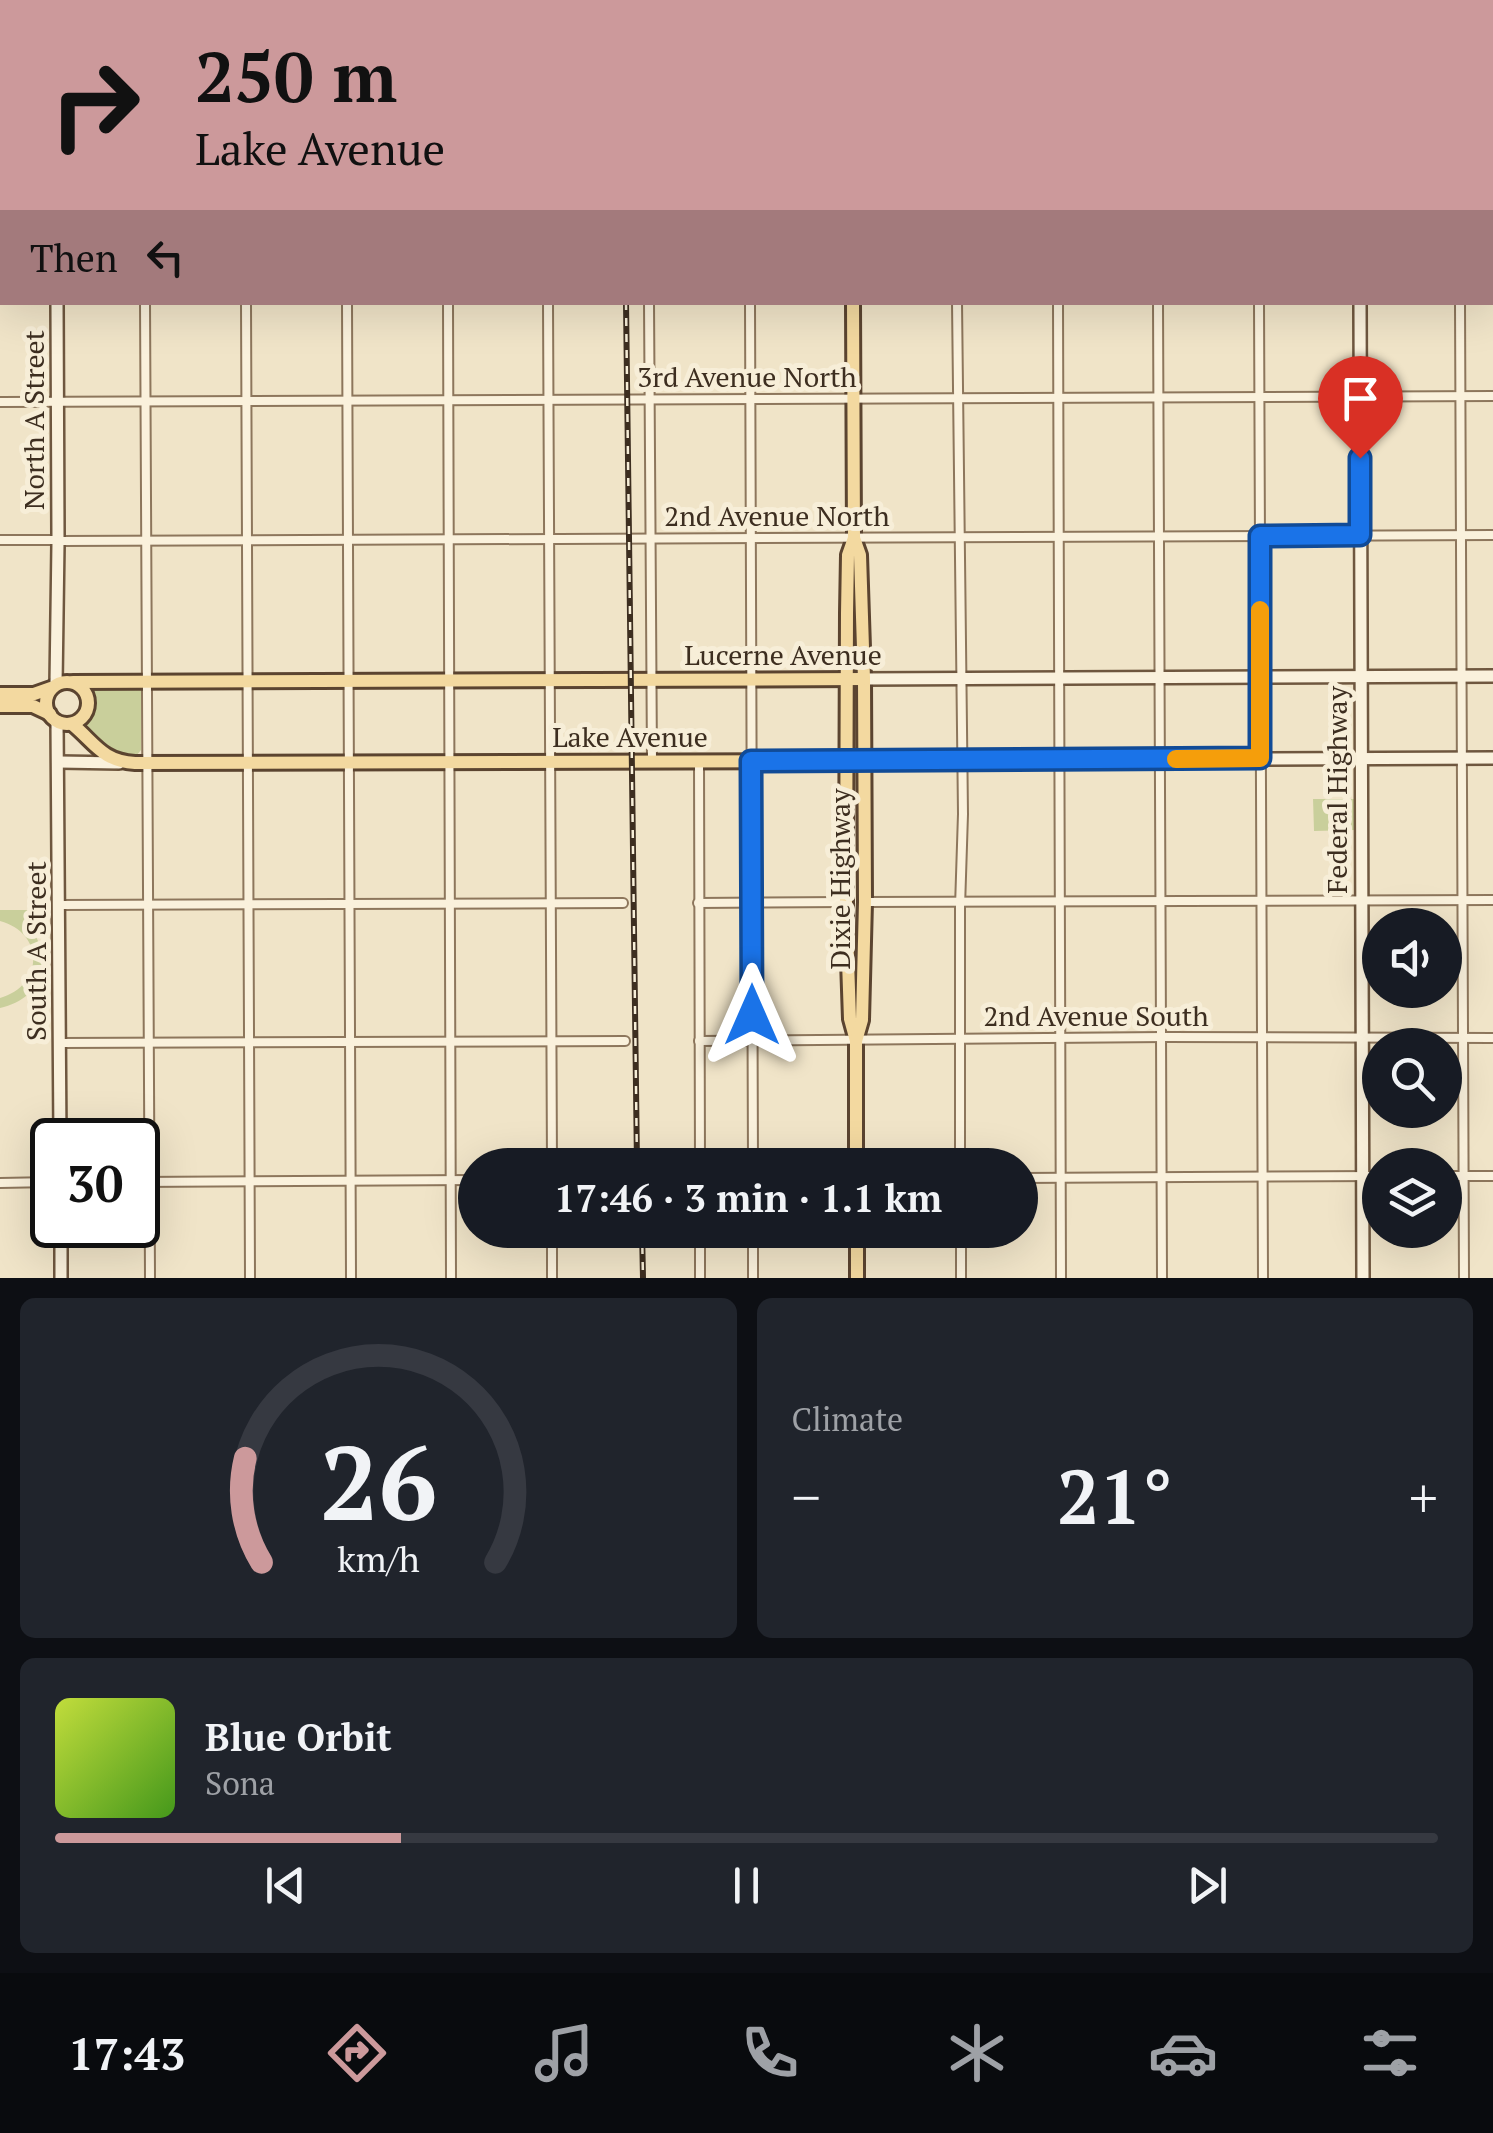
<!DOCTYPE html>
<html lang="en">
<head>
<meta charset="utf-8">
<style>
  :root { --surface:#171b24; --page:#20242c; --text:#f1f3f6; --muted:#9ea1a6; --line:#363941; --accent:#cc999b }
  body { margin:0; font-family:"PT Serif",serif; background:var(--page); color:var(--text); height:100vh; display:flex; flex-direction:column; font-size:38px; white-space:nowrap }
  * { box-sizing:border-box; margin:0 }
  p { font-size:32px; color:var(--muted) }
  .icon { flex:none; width:55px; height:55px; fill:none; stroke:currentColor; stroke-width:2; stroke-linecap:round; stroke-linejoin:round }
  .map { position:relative; height:1278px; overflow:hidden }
  .details { display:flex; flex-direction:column; gap:20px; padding:20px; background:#0d0f14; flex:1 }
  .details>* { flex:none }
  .banner { position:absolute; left:0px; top:0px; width:1495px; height:305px; box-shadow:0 10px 40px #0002; background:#cc999b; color:#111; overflow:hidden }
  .fabs { position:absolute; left:1362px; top:908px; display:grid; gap:20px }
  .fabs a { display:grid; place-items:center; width:100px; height:100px; border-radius:50%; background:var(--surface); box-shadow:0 10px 40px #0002; font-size:50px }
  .speed { position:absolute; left:30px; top:1118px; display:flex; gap:20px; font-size:50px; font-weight:700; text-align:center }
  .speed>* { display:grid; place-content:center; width:130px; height:130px; border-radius:50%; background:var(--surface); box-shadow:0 10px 40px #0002; line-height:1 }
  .speed .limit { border:5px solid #111; border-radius:15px; background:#fff; color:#111 }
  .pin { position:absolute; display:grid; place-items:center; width:85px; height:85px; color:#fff; margin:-102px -42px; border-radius:50% 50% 50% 0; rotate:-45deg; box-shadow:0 0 10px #0007 }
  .pin .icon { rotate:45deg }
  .me { position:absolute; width:110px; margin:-55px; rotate:0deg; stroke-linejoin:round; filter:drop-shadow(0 0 8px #0008) }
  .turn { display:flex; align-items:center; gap:35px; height:210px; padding:0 30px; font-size:45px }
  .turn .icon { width:130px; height:130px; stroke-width:2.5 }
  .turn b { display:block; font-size:70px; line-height:85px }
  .then { display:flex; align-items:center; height:95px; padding:0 30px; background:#0003; gap:20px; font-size:38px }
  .big { font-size:75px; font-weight:700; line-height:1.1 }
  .details .card { flex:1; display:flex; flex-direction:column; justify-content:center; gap:15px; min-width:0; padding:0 35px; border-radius:15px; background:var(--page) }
  .details .dial { align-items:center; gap:0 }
  .dial svg { height:260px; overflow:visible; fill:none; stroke:var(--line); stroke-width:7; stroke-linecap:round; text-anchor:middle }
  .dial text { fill:var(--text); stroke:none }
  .song { display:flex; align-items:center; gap:30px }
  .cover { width:120px; height:120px; border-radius:15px; background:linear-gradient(135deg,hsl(70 70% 55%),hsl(100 70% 35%)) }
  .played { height:10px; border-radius:5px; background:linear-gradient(90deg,var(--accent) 25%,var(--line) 25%) }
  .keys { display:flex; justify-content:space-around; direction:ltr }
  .heat { display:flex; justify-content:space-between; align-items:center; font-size:55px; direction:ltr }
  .details .tiles { flex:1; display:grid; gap:20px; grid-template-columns:1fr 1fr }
  .card:last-child { grid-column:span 2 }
  .trip { position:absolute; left:458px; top:1148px; width:580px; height:100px; border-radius:50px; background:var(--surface); box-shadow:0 10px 40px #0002; font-weight:700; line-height:100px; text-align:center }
  .dock { display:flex; height:160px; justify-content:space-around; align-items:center; background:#090b0e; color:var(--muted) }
  .dock .icon { width:70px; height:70px }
  .dock .selected { color:var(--accent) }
  .dock b { font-size:45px; color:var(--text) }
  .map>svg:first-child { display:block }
  .green { fill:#c9cf9b }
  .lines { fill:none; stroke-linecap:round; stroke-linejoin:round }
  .street-casing { stroke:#8d765c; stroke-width:12 }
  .secondary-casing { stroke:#6f573f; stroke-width:16 }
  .primary-casing { stroke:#5b4430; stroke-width:18 }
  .street { stroke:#faf1dc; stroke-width:8 }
  .secondary { stroke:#faf1dc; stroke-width:11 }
  .primary { stroke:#f3d9a0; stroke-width:12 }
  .rail-casing { stroke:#3d2e20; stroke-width:6 }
  .rail { stroke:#f7eed8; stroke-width:2.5; stroke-dasharray:8; stroke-linecap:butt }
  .route-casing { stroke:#114b97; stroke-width:25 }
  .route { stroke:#1a73e8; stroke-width:18 }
  .slow { stroke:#f59e0b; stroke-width:18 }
  .labels { text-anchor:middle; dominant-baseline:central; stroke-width:10; stroke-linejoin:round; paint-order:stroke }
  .street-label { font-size:28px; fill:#3d2e20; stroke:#f7eed8 }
</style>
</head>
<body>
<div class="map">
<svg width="1493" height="1278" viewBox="0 0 1493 1278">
  <rect width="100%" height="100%" fill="#f0e4c8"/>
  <!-- green -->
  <g class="green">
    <path d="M141 689V750L136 756C112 758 98 741 84 723L91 707 89 690Z"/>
    <path d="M1313 799H1355L1354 830 1314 831Z"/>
    <path d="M0 910H45V920L24 921C56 953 46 998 0 1008V998C44 986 45 933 0 921Z"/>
  </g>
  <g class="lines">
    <defs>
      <g id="street">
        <path d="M145 0V2"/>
        <path d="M245 0V2"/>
        <path d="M346 0V2"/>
        <path d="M447 0V2"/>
        <path d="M547 0V2"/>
        <path d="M648 0V2"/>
        <path d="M749 0V2"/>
        <path d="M956 0V2"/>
        <path d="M1057 0V2"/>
        <path d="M1157 0V2"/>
        <path d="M1258 0V2"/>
        <path d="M1459 0V2"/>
        <path d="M1492 120H1493"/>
        <path d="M1492 258H1493"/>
        <path d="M0 264H2"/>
        <path d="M145 302 150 1278"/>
        <path d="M246 302 250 1278"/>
        <path d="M347 302 351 1278"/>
        <path d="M448 302 451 1278"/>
        <path d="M548 302 552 1165"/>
        <path d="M649 302 652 760"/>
        <path d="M750 302 753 1165"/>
        <path d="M957 302 963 814 960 907V1165"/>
        <path d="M1058 302 1061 1278"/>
        <path d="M1158 302 1162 1278"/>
        <path d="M1259 302 1263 1278"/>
        <path d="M1460 302 1464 1278"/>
        <path d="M0 402 1493 396"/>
        <path d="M0 540H54"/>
        <path d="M61 541 1493 535"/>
        <path d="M699 760 700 1165"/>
        <path d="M865 902 1493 900"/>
        <path d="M698 903 846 902"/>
        <path d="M60 905 623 903"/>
        <path d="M699 1041 1166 1037 1493 1038"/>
        <path d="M60 1043 625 1041"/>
        <path d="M1445 1176H1493"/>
        <path d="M1020 1178 1380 1176"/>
        <path d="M138 1182 475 1180"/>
        <path d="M0 1183 52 1182"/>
        <path d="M552 1230V1278"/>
        <path d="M700 1230V1278"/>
        <path d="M753 1230V1278"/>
        <path d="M961 1230V1278"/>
      </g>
      <g id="secondary">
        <path d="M56 0V2"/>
        <path d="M1359 0V2"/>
        <path d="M57 302 58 537"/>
        <path d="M1360 302 1363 1278"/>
        <path d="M864 679 1493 676"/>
        <path d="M56 684 58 543"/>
        <path d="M57 721 60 1140"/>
        <path d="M864 761 1493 758"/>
        <path d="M59 762 119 763"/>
        <path d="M61 1225V1278"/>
      </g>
      <g id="primary">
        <path d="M852 0V2"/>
        <path d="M853 302 854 538 848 555 847 613 846 902 850 1019 856 1041"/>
        <path d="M854 538 860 555 864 679 865 902 862 1020 856 1041V1165"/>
        <circle cx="67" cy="703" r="21"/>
        <path d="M73 682 864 679"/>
        <path d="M0 694H34L51 688"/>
        <path d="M0 706H33L50 714"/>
        <path d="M72 724C95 743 102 761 135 763L864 761"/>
        <path d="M857 1230V1278"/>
      </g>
    </defs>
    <!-- street casing -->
    <use href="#street" class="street-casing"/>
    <!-- secondary casing -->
    <use href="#secondary" class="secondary-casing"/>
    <!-- primary casing -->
    <use href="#primary" class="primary-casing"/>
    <!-- street -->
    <use href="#street" class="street"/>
    <!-- secondary -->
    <use href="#secondary" class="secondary"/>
    <!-- primary -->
    <use href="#primary" class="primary"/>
    <defs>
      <g id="rail">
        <path d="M626 0V2"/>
        <path d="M626 302 637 1165"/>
        <path d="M642 1230 643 1278"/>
      </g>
    </defs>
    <!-- rail casing -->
    <use href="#rail" class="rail-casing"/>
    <!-- rail -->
    <use href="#rail" class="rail"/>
  </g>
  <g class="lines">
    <defs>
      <path id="route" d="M752 1015 751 761 1260 758V536L1360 535V458"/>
    </defs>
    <!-- route casing -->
    <use href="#route" class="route-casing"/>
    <!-- route -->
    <use href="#route" class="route"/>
    <!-- slow -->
    <path class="slow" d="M1176 759 1260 758V610"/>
  </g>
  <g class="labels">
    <!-- street labels -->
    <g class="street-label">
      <text x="747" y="376">3rd Avenue North</text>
      <text transform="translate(33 420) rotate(-90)">North A Street</text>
      <text x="777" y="515">2nd Avenue North</text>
      <text x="783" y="654">Lucerne Avenue</text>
      <text x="630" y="736">Lake Avenue</text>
      <text transform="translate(1336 790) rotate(-90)">Federal Highway</text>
      <text transform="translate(839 879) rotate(-90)">Dixie Highway</text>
      <text transform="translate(35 951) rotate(-90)">South A Street</text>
      <text x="1096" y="1015">2nd Avenue South</text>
    </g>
  </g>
</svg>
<div class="fabs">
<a><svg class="icon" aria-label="sound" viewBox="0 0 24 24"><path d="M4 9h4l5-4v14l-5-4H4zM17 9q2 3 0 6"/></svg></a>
<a><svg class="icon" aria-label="search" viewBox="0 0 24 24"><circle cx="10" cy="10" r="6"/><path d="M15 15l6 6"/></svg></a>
<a><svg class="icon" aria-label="layers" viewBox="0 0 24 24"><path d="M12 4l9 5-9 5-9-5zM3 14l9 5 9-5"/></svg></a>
</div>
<div class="speed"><div class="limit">30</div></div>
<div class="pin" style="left:1360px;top:458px;background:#d93025"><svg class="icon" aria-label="arrive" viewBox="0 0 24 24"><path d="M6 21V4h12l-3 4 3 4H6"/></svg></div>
<svg class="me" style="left:752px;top:1015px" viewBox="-20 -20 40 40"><path d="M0-17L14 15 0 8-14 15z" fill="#1a73e8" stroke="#fff" stroke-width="4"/></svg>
<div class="trip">17:46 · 3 min · 1.1 km</div>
<div class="banner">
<div class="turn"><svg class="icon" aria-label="right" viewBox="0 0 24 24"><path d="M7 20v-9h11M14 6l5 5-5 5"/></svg><div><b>250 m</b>Lake Avenue</div></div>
<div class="then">Then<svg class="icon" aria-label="left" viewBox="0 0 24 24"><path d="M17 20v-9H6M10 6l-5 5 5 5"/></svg></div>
</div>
</div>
<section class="details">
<div class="tiles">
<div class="card dial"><svg viewBox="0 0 100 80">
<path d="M14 69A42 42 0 1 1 86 69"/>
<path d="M14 69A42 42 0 0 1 9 37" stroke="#cc999b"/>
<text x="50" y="56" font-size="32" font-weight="700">26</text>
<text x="50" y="72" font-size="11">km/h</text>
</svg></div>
<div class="card"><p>Climate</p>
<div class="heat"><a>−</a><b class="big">21°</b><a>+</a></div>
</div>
<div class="card">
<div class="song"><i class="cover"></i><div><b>Blue Orbit</b><p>Sona</p></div></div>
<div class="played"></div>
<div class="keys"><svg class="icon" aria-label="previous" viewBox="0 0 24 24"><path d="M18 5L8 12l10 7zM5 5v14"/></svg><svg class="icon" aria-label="pause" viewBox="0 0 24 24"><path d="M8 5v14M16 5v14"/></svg><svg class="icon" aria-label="next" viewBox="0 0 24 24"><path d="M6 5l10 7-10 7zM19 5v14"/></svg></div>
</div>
</div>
</section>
<nav class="dock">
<b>17:43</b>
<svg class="icon selected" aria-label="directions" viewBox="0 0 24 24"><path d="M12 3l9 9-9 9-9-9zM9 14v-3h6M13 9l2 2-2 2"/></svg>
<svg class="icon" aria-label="music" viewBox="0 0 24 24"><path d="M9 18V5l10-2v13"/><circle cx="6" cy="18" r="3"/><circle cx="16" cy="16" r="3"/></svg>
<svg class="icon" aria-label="phone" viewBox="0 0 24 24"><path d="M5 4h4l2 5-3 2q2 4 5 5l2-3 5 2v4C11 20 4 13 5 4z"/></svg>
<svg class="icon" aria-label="climate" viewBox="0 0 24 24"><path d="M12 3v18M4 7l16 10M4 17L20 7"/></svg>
<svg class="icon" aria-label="car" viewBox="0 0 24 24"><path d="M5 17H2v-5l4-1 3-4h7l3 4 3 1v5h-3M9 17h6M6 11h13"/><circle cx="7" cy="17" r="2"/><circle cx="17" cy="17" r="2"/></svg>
<svg class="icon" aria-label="filters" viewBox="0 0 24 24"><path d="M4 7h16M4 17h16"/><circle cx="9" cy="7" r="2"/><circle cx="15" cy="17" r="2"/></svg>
</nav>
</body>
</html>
